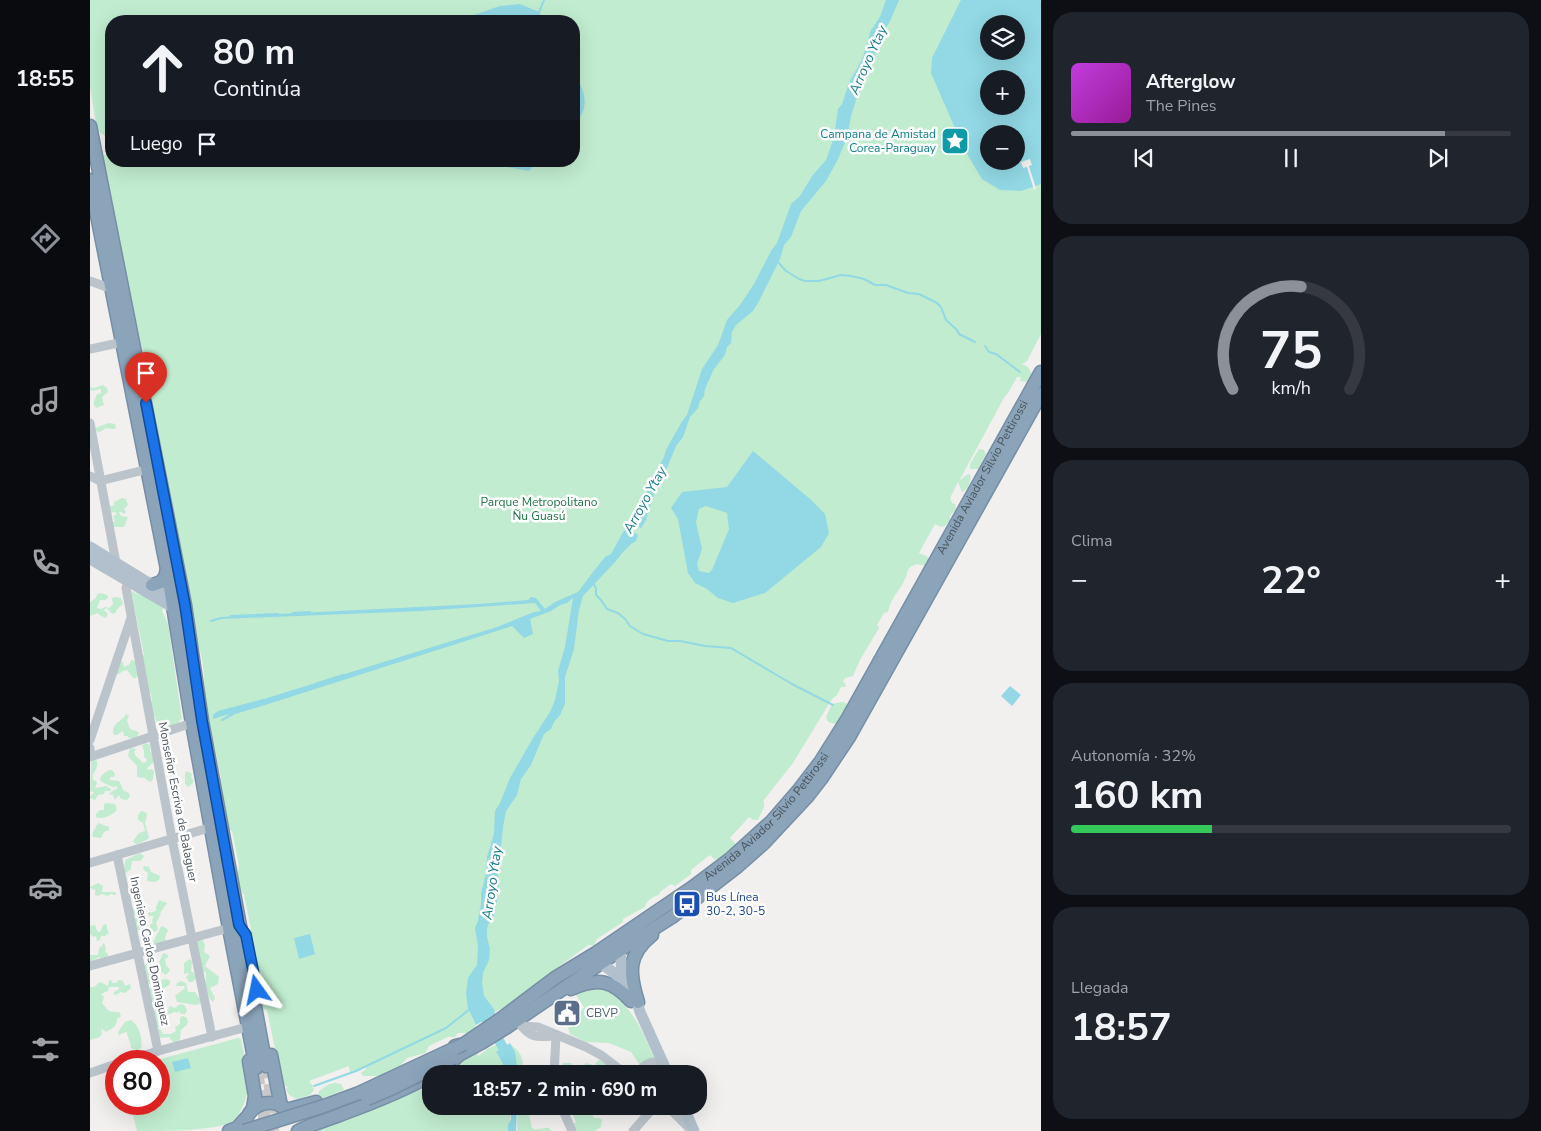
<!DOCTYPE html>
<html lang="es">
<head>
<meta charset="utf-8">
<style>
  :root { --surface:#171b24; --page:#20242c; --text:#f1f3f6; --muted:#9ea1a6; --line:#363941; --accent:#8c9099 }
  body { margin:0; font-family:"Nunito Sans",sans-serif; background:var(--page); color:var(--text); height:100vh; display:flex; flex-direction:column; font-size:19px; white-space:nowrap }
  * { box-sizing:border-box; margin:0 }
  p { font-size:16px; color:var(--muted) }
  .icon { flex:none; width:28px; height:28px; fill:none; stroke:currentColor; stroke-width:2; stroke-linecap:round; stroke-linejoin:round }
  .map { position:relative; flex:1; overflow:hidden }
  .panel { display:flex; flex-direction:column; gap:12px; padding:12px; background:#0d0f14; width:500px }
  .panel>* { flex:none }
  .hud { position:absolute; left:15px; top:15px; width:475px; height:152px; border-radius:20px; box-shadow:0 5px 20px #0002; background:#171b24; color:var(--text); overflow:hidden }
  .buttons { position:absolute; left:890px; top:15px; display:grid; gap:10px }
  .buttons a { display:grid; place-items:center; width:45px; height:45px; border-radius:50%; background:var(--surface); box-shadow:0 5px 20px #0002; font-size:25px }
  .speed { position:absolute; left:15px; top:1050px; display:flex; gap:10px; font-size:25px; font-weight:700; text-align:center }
  .speed>* { display:grid; place-content:center; width:65px; height:65px; border-radius:50%; background:var(--surface); box-shadow:0 5px 20px #0002; line-height:1 }
  .speed .limit { border:8px solid #d22; background:#fff; color:#111 }
  .pin { position:absolute; display:grid; place-items:center; width:42px; height:42px; color:#fff; margin:-51px -21px; border-radius:50% 50% 50% 0; rotate:-45deg; box-shadow:0 0 5px #0007 }
  .pin .icon { rotate:45deg }
  .me { position:absolute; width:55px; margin:-28px; rotate:348deg; stroke-linejoin:round; filter:drop-shadow(0 0 4px #0008) }
  .turn { display:flex; align-items:center; gap:18px; height:105px; padding:0 25px; font-size:22px }
  .turn .icon { width:65px; height:65px; stroke-width:2.5 }
  .turn b { display:block; font-size:35px; line-height:42px }
  .then { display:flex; align-items:center; height:48px; padding:0 25px; background:#0003; gap:10px; font-size:19px }
  .big { font-size:38px; font-weight:700; line-height:1.1 }
  .panel .widget { flex:1; display:flex; flex-direction:column; justify-content:center; gap:8px; min-width:0; padding:0 18px; border-radius:20px; background:var(--page) }
  .panel .dial { align-items:center; gap:0 }
  .dial svg { height:130px; overflow:visible; fill:none; stroke:var(--line); stroke-width:7; stroke-linecap:round; text-anchor:middle }
  .dial text { fill:var(--text); stroke:none }
  .song { display:flex; align-items:center; gap:15px }
  .cover { width:60px; height:60px; border-radius:8px; background:linear-gradient(135deg,hsl(290 70% 55%),hsl(300 70% 35%)) }
  .played { height:5px; border-radius:2px; background:linear-gradient(90deg,var(--accent) 85%,var(--line) 85%) }
  .keys { display:flex; justify-content:space-around; direction:ltr }
  .heat { display:flex; justify-content:space-between; align-items:center; font-size:28px; direction:ltr }
  .charge { height:8px; border-radius:4px; background:linear-gradient(90deg,#34c759 32%,var(--line) 0) }
  .trip { position:absolute; left:332px; top:1065px; width:285px; height:50px; border-radius:20px; background:var(--surface); box-shadow:0 5px 20px #0002; font-weight:700; line-height:50px; text-align:center }
  main { display:flex; flex:1; min-height:0 }
  .menu { display:flex; flex-direction:column; width:90px; justify-content:space-around; align-items:center; background:#090b0e; color:var(--muted) }
  .menu .icon { width:35px; height:35px }
  .menu .active { color:var(--accent) }
  .menu b { font-size:22px; color:var(--text) }
  .map>svg:first-child { display:block }
  .green { fill:#c1eccf; fill-rule:evenodd }
  .water { fill:#92d8e5; fill-rule:evenodd }
  .pier { fill:#f2efef }
  .lines { fill:none; stroke-linecap:round; stroke-linejoin:round }
  .stream { stroke:#92d8e5; stroke-width:2 }
  .river { stroke:#92d8e5; stroke-width:10 }
  .highway-tunnel { stroke:#c8c8ca; stroke-width:12; stroke-dasharray:12 6; stroke-linecap:butt }
  .highway-casing { stroke:#768fa6; stroke-width:15 }
  .minor { stroke:#bcc4cb; stroke-width:9 }
  .major { stroke:#b1c0cc; stroke-width:11 }
  .highway { stroke:#8ba4ba; stroke-width:12 }
  .highway-bridge-casing { stroke:#768fa6; stroke-width:15; stroke-linecap:butt }
  .highway-bridge { stroke:#8ba4ba; stroke-width:12 }
  .route-casing { stroke:#114b97; stroke-width:12 }
  .route { stroke:#1a73e8; stroke-width:9 }
  .labels { text-anchor:middle; dominant-baseline:central; stroke-width:5; stroke-linejoin:round; paint-order:stroke }
  .culture-label { font-size:12px; fill:#0d838f; stroke:#fff; text-anchor:end }
  .street-label { font-size:12px; fill:#49535b; stroke:#fff }
  .park-label { font-size:12px; fill:#1e7846; stroke:#fff }
  .transit-label { font-size:12px; fill:#164399; stroke:#fff; text-anchor:start }
  .service-label { font-size:12px; fill:#4e5e75; stroke:#fff; text-anchor:start }
  .water-label { font-size:14px; font-style:italic; fill:#167e92; stroke:#fff }
</style>
</head>
<body>
<main>
<nav class="menu">
<b>18:55</b>
<svg class="icon active" aria-label="directions" viewBox="0 0 24 24"><path d="M12 3l9 9-9 9-9-9zM9 14v-3h6M13 9l2 2-2 2"/></svg>
<svg class="icon" aria-label="music" viewBox="0 0 24 24"><path d="M9 18V5l10-2v13"/><circle cx="6" cy="18" r="3"/><circle cx="16" cy="16" r="3"/></svg>
<svg class="icon" aria-label="phone" viewBox="0 0 24 24"><path d="M5 4h4l2 5-3 2q2 4 5 5l2-3 5 2v4C11 20 4 13 5 4z"/></svg>
<svg class="icon" aria-label="climate" viewBox="0 0 24 24"><path d="M12 3v18M4 7l16 10M4 17L20 7"/></svg>
<svg class="icon" aria-label="car" viewBox="0 0 24 24"><path d="M5 17H2v-5l4-1 3-4h7l3 4 3 1v5h-3M9 17h6M6 11h13"/><circle cx="7" cy="17" r="2"/><circle cx="17" cy="17" r="2"/></svg>
<svg class="icon" aria-label="filters" viewBox="0 0 24 24"><path d="M4 7h16M4 17h16"/><circle cx="9" cy="7" r="2"/><circle cx="15" cy="17" r="2"/></svg>
</nav>
<div class="map">
<svg width="951" height="1131" viewBox="0 0 951 1131">
  <rect width="100%" height="100%" fill="#f2efef"/>
  <!-- green -->
  <g class="green">
    <path d="M0 0H951V334L937 361 932 364 938 367 943 376 940 380 935 382 930 381 931 377H927L918 393 915 396 869 481 876 475 880 474C882 480 878 490 872 492L868 482 860 498 862 503 865 504 866 509 860 516V520L855 526 851 527 845 524 829 553C835 556 839 555 839 563L836 566C832 565 827 563 824 565 821 566 819 568 818 570 817 572 817 575 816 577 810 591 801 597 798 612L794 613 787 625 789 628 770 660 763 676 755 678 753 681 756 685 755 687H751L747 695 742 699 703 763 673 801 674 802V807L668 820H663L659 817 640 838 647 845C641 851 633 859 624 859L620 855 601 870V874L585 886 581 884 570 892 569 895C563 896 556 901 555 907L533 919V922L507 939 504 945H498L413 1008 387 1020 384 1033H368L365 1037H358L339 1046 335 1053 317 1058 309 1067 298 1071 291 1076H273L271 1073 276 1069V1066C270 1067 267 1073 260 1073L259 1066 219 1081 222 1085 224 1090 220 1095 207 1099 199 1095 196 1089 198 1088 192 1083 177 1010 173 1009C171 1004 170 988 172 983L169 978V972L166 969 167 963 163 950V941L157 938V932L161 929 154 895 148 886 147 876 149 865 142 831 135 829 132 814 135 809 128 780 131 778 116 706C113 686 116 665 108 645L58 387C59 372 56 358 51 344L12 161 14 156 21 149 18 138 8 131 6 124 0 87ZM21 21H484V161H21ZM899 24H926V51H899ZM899 79H926V106H899ZM899 134H926V161H899Z"/>
    <path d="M13 385 17 388 18 392 12 397 14 405 6 408 4 405C3 401 6 399 6 395L11 393V390L10 389 1 391 0 387 4 388Z"/>
    <path d="M19 423 25 424 26 428 23 429 16 428 10 432 5 431V428Z"/>
    <path d="M889 449 894 450 896 454 888 469H880V464Z"/>
    <path d="M32 498 36 499 38 505 34 509 36 512 34 514H33L32 512H29L31 516 38 517 34 527H23L22 523 25 521 23 516 27 514 25 512 19 513V507L24 505V502Z"/>
    <path d="M41 591 74 605 72 611 78 624 92 719 89 721 90 725 71 731 67 726 65 716 55 717V708L62 702 61 693 58 694 48 675 46 678H43L37 670C32 670 30 675 25 675L29 661 33 662 34 667 40 664 41 660 45 661 51 656 54 655Z"/>
    <path d="M11 593 17 595 18 597 16 600H10L7 608 11 609 15 607 19 608 23 604 22 598 25 597 31 598 33 604 27 609 26 612 23 614 21 613 17 608 15 609 14 610 18 614 16 618 11 616 7 613 0 616V602L6 598 7 594Z"/>
    <path d="M751 702 756 703 759 709 746 724 738 722 736 717 742 704Z"/>
    <path d="M36 714 39 716 37 720 40 729 49 732 47 738H38V736H34L33 731 27 735H24C20 723 32 722 36 714Z"/>
    <path d="M55 743 60 745V751L63 754V763L57 768 58 770 61 769 64 771 63 779 61 782 58 781 55 778 47 777V766L38 756 40 748 46 749 44 752 45 755 53 763 56 762 57 759 54 757V751L52 746Z"/>
    <path d="M4 760 7 761C8 765 6 771 3 774V780L6 781 7 783 5 788 16 786 21 789V791H15L14 794 8 795 5 800 0 798V796L4 793 2 791 0 792 1 764V762Z"/>
    <path d="M19 770H22L25 774 24 777H20V780L29 781 34 791 39 793 40 796 37 800 31 799 29 795 25 800 23 795 19 794 24 790 27 789V786C22 788 21 786 16 784 4 779 13 774 19 770Z"/>
    <path d="M97 771 102 774 101 777 103 780V783L98 787 95 784V773Z"/>
    <path d="M16 803 25 804 27 810C22 815 13 820 6 817V814L10 810H14V804Z"/>
    <path d="M51 811 55 812 57 814 55 823 59 837 58 839 48 844 44 843 43 841 49 833 55 831 53 823 48 820V815Z"/>
    <path d="M8 823 19 827V830L14 832 11 838 3 837 2 834Z"/>
    <path d="M50 853 54 856 51 861H42L41 869 36 873 34 872 35 860Z"/>
    <path d="M54 866 59 867 61 872 70 876 69 880 65 882 57 881 58 873 53 869Z"/>
    <path d="M8 883 13 886 12 892H25L26 893V895L20 894 18 896 12 894 8 896 5 895V890L0 888V887Z"/>
    <path d="M69 900 77 903 70 913 71 914 66 923 68 929 65 932 60 929V925L63 923 62 920 64 916H59L58 913 66 911V907Z"/>
    <path d="M43 909C48 909 52 911 53 916L48 919V923L50 930 46 931 47 928H45L44 918H47L48 915H42L40 910Z"/>
    <path d="M14 924 17 925V929L19 933 15 936H11L10 940 7 941 6 936 3 937 0 934V926L5 925 7 931 10 932Z"/>
    <path d="M72 926 76 928 78 930 75 937 76 941 64 944C63 937 69 934 70 928Z"/>
    <path d="M108 938 112 939 115 945 114 952 120 956 115 966 129 977 128 984 120 988 125 998 123 1002 120 999 114 985 116 980V973L112 970 102 948Z"/>
    <path d="M14 942 16 949 15 951 18 954V957L11 959 9 957 4 960 0 966V955H8L9 948 12 946Z"/>
    <path d="M73 953 78 955V957L75 959 76 965 80 970 76 975 71 972 69 963Z"/>
    <path d="M100 959 102 961 101 971 105 974 106 979 102 982H99L96 977 100 973 94 974V963Z"/>
    <path d="M57 964 60 965 61 968 59 974 69 980 78 979 80 981V984L69 993 66 1004H63L55 991 61 987 60 984 58 983 54 965Z"/>
    <path d="M19 980H20L23 983H26L29 980 33 981 35 986 40 984 41 988 35 993 31 992 26 995 23 994 24 992 29 989V987H19L18 991 11 994 14 997 12 1003C19 1011 17 1012 29 1012L31 1016 27 1019C27 1026 22 1029 16 1032L11 1028 12 1033 10 1037 0 1040V987H4L10 982 18 986Z"/>
    <path d="M91 981 96 983 98 992H105L108 997 111 998V1003L106 1005 87 1002 85 996 95 988 94 986H86L87 983Z"/>
    <path d="M504 987C541 993 557 1043 571 1074H556L541 1052 519 1043 496 1042 480 1034 478 1028 494 1007 485 993Z"/>
    <path d="M90 1004 94 1005 97 1010 95 1014H91L89 1011 87 1013 85 1012 73 1016V1022L70 1027 66 1028 61 1011 69 1010 78 1012 79 1006 85 1008Z"/>
    <path d="M92 1016 96 1017C101 1024 95 1026 91 1030L90 1039 87 1043H84L79 1037 69 1038 66 1030 70 1029 73 1034H81L86 1031 85 1027 90 1024V1018Z"/>
    <path d="M41 1020C49 1026 53 1037 51 1048L47 1051 41 1048C41 1041 37 1038 37 1032L32 1033 29 1036 28 1032 35 1022Z"/>
    <path d="M148 1038 151 1039C153 1052 159 1067 159 1080 159 1093 152 1114 142 1122 125 1131 69 1131 47 1131L40 1104H69V1061H63Z"/>
    <path d="M407 1038 408 1040 387 1053 388 1056C392 1054 394 1051 397 1049 401 1047 406 1045 410 1043L413 1046 421 1045C428 1050 432 1055 433 1064L429 1067H436V1074H426L428 1067 421 1074H349Z"/>
    <path d="M509 1060 513 1061 528 1074 510 1073 505 1069 507 1066 505 1064Z"/>
    <path d="M473 1063H481L483 1072 488 1070 496 1063 503 1065 507 1074H499V1072L495 1074H469L473 1071 472 1066Z"/>
    <path d="M341 1078V1106H421L420 1131H214Z"/>
    <path d="M245 1083 251 1084 254 1090 233 1099 228 1097 229 1091 239 1084Z"/>
    <path d="M428 1106H437L442 1128C448 1131 453 1127 459 1128L462 1131H427Z"/>
    <path d="M479 1106H499L504 1118H509L512 1120 511 1127 505 1131H483L482 1126 486 1122Z"/>
  </g>
  <!-- water -->
  <g class="water">
    <path d="M796 0H809L800 21 791 35 786 52 777 69 776 79 769 91 761 116 757 138 747 161 736 181 711 211 701 237 694 245 690 259 668 303 663 311 646 325 642 332 641 343 637 347 635 355 624 369 615 389 614 396 610 401 608 408 600 417 593 437 586 446 573 478 563 497 556 520 551 528 540 522 546 515 552 500 569 470 570 464 574 457 576 450 591 423 597 415 612 369 628 345 637 320 650 305 664 284 681 251 687 243 701 204 710 196 722 176 736 160 744 137 748 109 752 104 759 83 773 57 781 30 790 17Z"/>
    <path d="M871 0H949L951 1V184L931 191 910 190 892 179 874 149 841 73 842 58ZM899 24H926V51H899ZM899 79H926V106H899ZM899 134H926V161H899Z"/>
    <path d="M430 4 449 12 455 21H359L375 18 410 6Z"/>
    <path d="M484 72C495 92 501 107 484 125Z"/>
    <path d="M384 161H448L439 171Z"/>
    <path d="M663 451 720 499 735 514 739 533 731 547 675 593 643 603 628 598 617 589 605 583 598 573 588 519 581 508 592 492 637 487ZM616 506 637 513 639 529 622 570 619 573 609 571 607 564 612 549 606 522 609 509Z"/>
    <path d="M537 528 548 535 546 541 541 544 532 553 526 561 493 596 489 610 484 649 475 677V704L470 715 464 722 461 729 454 734 441 765 431 779 427 795 416 811 413 827 408 875 409 888 405 912 402 920 398 925 397 930V937L400 949 399 960 393 973 392 982 394 996 404 1009 405 1014 386 1025 378 1008 376 994 378 978 387 965 388 947 385 928 388 921 391 903V893L396 874 397 857 404 834 405 811 410 803 420 778 443 738 460 712 465 700 469 681 468 671 475 647 483 598 477 603 470 605 461 611 440 619 443 634 434 638 422 626 172 706 145 714 135 715 123 719V715L128 711 177 698 407 627 444 612 451 611 445 603 331 611 130 619V617L389 604 438 600 441 597 446 598 455 609 465 602 488 592 503 572 515 557 521 554 533 532Z"/>
    <path d="M920 686 931 695 922 706 911 696Z"/>
    <path d="M220 934 225 954 209 959 204 938Z"/>
    <path d="M420 1043 425 1052 428 1074H417C415 1068 410 1057 406 1052Z"/>
    <path d="M98 1058 101 1068 85 1072 82 1062Z"/>
    <path d="M421 1106H427L426 1131H418V1125L421 1120Z"/>
  </g>
  <!-- pier -->
  <path class="pier" d="M940 159 942 165 939 166 946 189 944 190 937 167 933 168 931 162Z"/>
  <g class="lines">
    <!-- stream -->
    <g class="stream">
      <path d="M449 12 454 0"/>
      <path d="M687 261 696 271 709 279 715 281H729L751 275 761 276 774 279 785 285H796L818 293 829 294 847 303 851 307 856 320 867 330 869 334 885 342"/>
      <path d="M895 346 899 352 906 354 930 372"/>
      <path d="M503 583 506 588V595L511 600 517 609 528 613 535 619 540 626 553 634 578 641H590L615 646 641 648 702 684 743 705"/>
      <path d="M203 613 220 612"/>
      <path d="M141 616 188 614"/>
      <path d="M121 621 131 618"/>
      <path d="M225 684 253 675"/>
      <path d="M132 720 143 714"/>
      <path d="M224 1086 266 1071 356 1028 380 1009"/>
    </g>
    <!-- river -->
    <path class="river" d="M390 1008C402 1030 417 1049 423 1074"/>
    <!-- highway-tunnel -->
    <g class="highway-tunnel">
      <path d="M176 1066 181 1093 183 1131"/>
      <path d="M167 1073 174 1109V1131"/>
    </g>
    <defs>
      <g id="highway">
        <path d="M0 126 95 605 112 721 176 1066"/>
        <path d="M0 180 77 569 102 723 139 928 166 1068"/>
        <path d="M62 585 71 582 75 577 77 569"/>
        <path d="M481 989C508 977 522 980 541 1001"/>
        <path d="M548 1002C539 973 537 955 562 935"/>
        <path id="s1" d="M365 1046 374 1044 412 1018 465 978 506 953 603 887 640 859 682 821 708 791 731 761 758 718 951 372"/>
        <path d="M181 1055 191 1106"/>
        <path d="M159 1061 165 1096 163 1108"/>
        <path d="M357 1066 369 1055 391 1043 417 1027 530 950 582 917 648 866 674 843 717 797 731 779 759 737 951 394"/>
        <path d="M196 1110 226 1102"/>
        <path d="M139 1131 147 1128 156 1118"/>
        <path d="M155 1131C153 1107 179 1094 197 1110"/>
        <path d="M208 1131C221 1124 237 1120 252 1114 282 1103 313 1091 341 1075"/>
      </g>
    </defs>
    <!-- highway casing -->
    <use href="#highway" class="highway-casing"/>
    <!-- minor -->
    <g class="minor">
      <path d="M0 281 22 289"/>
      <path d="M0 349 33 342"/>
      <path d="M0 423 26 563"/>
      <path d="M0 476 10 481 58 469"/>
      <path d="M44 578 38 582 36 588 82 839 122 1037"/>
      <path d="M0 740 41 618"/>
      <path d="M0 748V750"/>
      <path d="M0 757 102 723"/>
      <path d="M27 855 68 1051"/>
      <path d="M0 863 122 827"/>
      <path d="M0 966 139 928"/>
      <path d="M429 1023C441 1039 447 1037 465 1036"/>
      <path d="M432 1026 448 1027 496 1047 511 1055 536 1074"/>
      <path d="M36 1061 68 1051 153 1028"/>
      <path d="M0 1073 26 1064"/>
      <path d="M464 1074 466 1036"/>
      <path d="M547 1074C554 1065 561 1059 574 1063"/>
      <path d="M471 1106 482 1131"/>
      <path d="M577 1106 602 1131"/>
      <path d="M543 1131 565 1106"/>
    </g>
    <!-- major -->
    <g class="major">
      <path d="M0 547 83 598"/>
      <path d="M0 559 84 608"/>
      <path d="M530 950 533 983"/>
      <path d="M510 963C529 975 545 989 550 1012L578 1074"/>
      <path d="M593 1106 604 1131"/>
    </g>
    <!-- highway -->
    <use href="#highway" class="highway"/>
    <defs>
      <g id="highway-bridge">
        <path d="M277 1099 303 1088 363 1058"/>
        <path d="M154 1131 234 1106 269 1093 374 1044"/>
      </g>
    </defs>
    <!-- highway-bridge casing -->
    <use href="#highway-bridge" class="highway-bridge-casing"/>
    <!-- highway-bridge -->
    <use href="#highway-bridge" class="highway-bridge"/>
  </g>
  <g class="lines">
    <defs>
      <path id="route" d="M56 403 95 605 112 721 149 925 156 935 167 990"/>
    </defs>
    <!-- route casing -->
    <use href="#route" class="route-casing"/>
    <!-- route -->
    <use href="#route" class="route"/>
  </g>
  <!-- icons -->
  <defs>
    <symbol id="sight-square" viewBox="-11 -11 22 22"><rect x="-9" y="-9" width="18" height="18" rx="4" fill="#0f9aa8" stroke="#fff"/><path d="M0-6L1.8-2.2L6-1.7L2.9 1.2L3.7 5.4L0 3.3L-3.7 5.4L-2.9 1.2L-6-1.7L-1.8-2.2Z" fill="#fff"/></symbol>
    <symbol id="bus-square" viewBox="-11 -11 22 22"><rect x="-9" y="-9" width="18" height="18" rx="4" fill="#1a4fb4" stroke="#fff"/><path d="M-5-6H5V4H4V6H2V4H-2V6H-4V4H-5ZM-3.5-4V0h7V-4ZM-3.5 1.2v1.5H-2V1.2ZM2 1.2v1.5H3.5V1.2Z" fill="#fff"/></symbol>
    <symbol id="civic-square" viewBox="-11 -11 22 22"><rect x="-9" y="-9" width="18" height="18" rx="4" fill="#5c6f8a" stroke="#fff"/><path d="M-.6-6.5H3V-4.5H.6V-3L4-1V1h2V6H-6V1h2V-1L-.6-3ZM-1.2 2.5V6h2.4V2.5Z" fill="#fff"/></symbol>
  </defs>
  <g fill-rule="evenodd">
    <use href="#sight-square" x="849" y="125" width="32" height="32"/>
    <use href="#bus-square" x="581" y="888" width="32" height="32"/>
    <use href="#civic-square" x="461" y="997" width="32" height="32"/>
  </g>
  <g class="labels">
    <!-- culture labels -->
    <g class="culture-label">
      <text x="846" y="134">Campana de Amistad<tspan x="846" dy="14">Corea-Paraguay</tspan></text>
    </g>
    <!-- street labels -->
    <g class="street-label">
      <text stroke="none"><textPath href="#s1" startOffset="794">Avenida Aviador Silvio Pettirossi</textPath></text>
      <text transform="translate(88 802) rotate(79)">Monseñor Escriva de Balaguer</text>
      <text stroke="none"><textPath href="#s1" startOffset="389">Avenida Aviador Silvio Pettirossi</textPath></text>
      <text transform="translate(60 951) rotate(78)">Ingeniero Carlos Dominguez</text>
    </g>
    <!-- park labels -->
    <g class="park-label">
      <text x="449" y="502">Parque Metropolitano<tspan x="449" dy="14">Ñu Guasú</tspan></text>
    </g>
    <!-- transit labels -->
    <g class="transit-label">
      <text x="616" y="897">Bus Línea<tspan x="616" dy="14">30-2, 30-5</tspan></text>
    </g>
    <!-- service labels -->
    <g class="service-label">
      <text x="496" y="1013">CBVP</text>
    </g>
    <!-- water labels -->
    <g class="water-label">
      <text transform="translate(778 60) rotate(-66)">Arroyo Ytay</text>
      <text transform="translate(555 500) rotate(-61)">Arroyo Ytay</text>
      <text transform="translate(402 883) rotate(-82)">Arroyo Ytay</text>
    </g>
  </g>
</svg>
<div class="buttons">
<a><svg class="icon" aria-label="layers" viewBox="0 0 24 24"><path d="M12 4l9 5-9 5-9-5zM3 14l9 5 9-5"/></svg></a>
<a>+</a>
<a>−</a>
</div>
<div class="speed"><div class="limit">80</div></div>
<div class="pin" style="left:56px;top:403px;background:#d93025"><svg class="icon" aria-label="arrive" viewBox="0 0 24 24"><path d="M6 21V4h12l-3 4 3 4H6"/></svg></div>
<svg class="me" style="left:167px;top:990px" viewBox="-20 -20 40 40"><path d="M0-17L14 15 0 8-14 15z" fill="#1a73e8" stroke="#fff" stroke-width="4"/></svg>
<div class="trip">18:57 · 2 min · 690 m</div>
<div class="hud">
<div class="turn"><svg class="icon" aria-label="ahead" viewBox="0 0 24 24"><path d="M12 20V5M6 11l6-6 6 6"/></svg><div><b>80 m</b>Continúa</div></div>
<div class="then">Luego<svg class="icon" aria-label="arrive" viewBox="0 0 24 24"><path d="M6 21V4h12l-3 4 3 4H6"/></svg></div>
</div>
</div>
<section class="panel">
<div class="widget">
<div class="song"><i class="cover"></i><div><b>Afterglow</b><p>The Pines</p></div></div>
<div class="played"></div>
<div class="keys"><svg class="icon" aria-label="previous" viewBox="0 0 24 24"><path d="M18 5L8 12l10 7zM5 5v14"/></svg><svg class="icon" aria-label="pause" viewBox="0 0 24 24"><path d="M8 5v14M16 5v14"/></svg><svg class="icon" aria-label="next" viewBox="0 0 24 24"><path d="M6 5l10 7-10 7zM19 5v14"/></svg></div>
</div>
<div class="widget dial"><svg viewBox="0 0 100 80">
<path d="M14 69A42 42 0 1 1 86 69"/>
<path d="M14 69A42 42 0 0 1 56 6" stroke="#8c9099"/>
<text x="50" y="56" font-size="32" font-weight="700">75</text>
<text x="50" y="72" font-size="11">km/h</text>
</svg></div>
<div class="widget"><p>Clima</p>
<div class="heat"><a>−</a><b class="big">22°</b><a>+</a></div>
</div>
<div class="widget"><p>Autonomía · 32%</p><b class="big">160 km</b><div class="charge"></div></div>
<div class="widget"><p>Llegada</p><b class="big">18:57</b></div>
</section>
</main>
</body>
</html>
